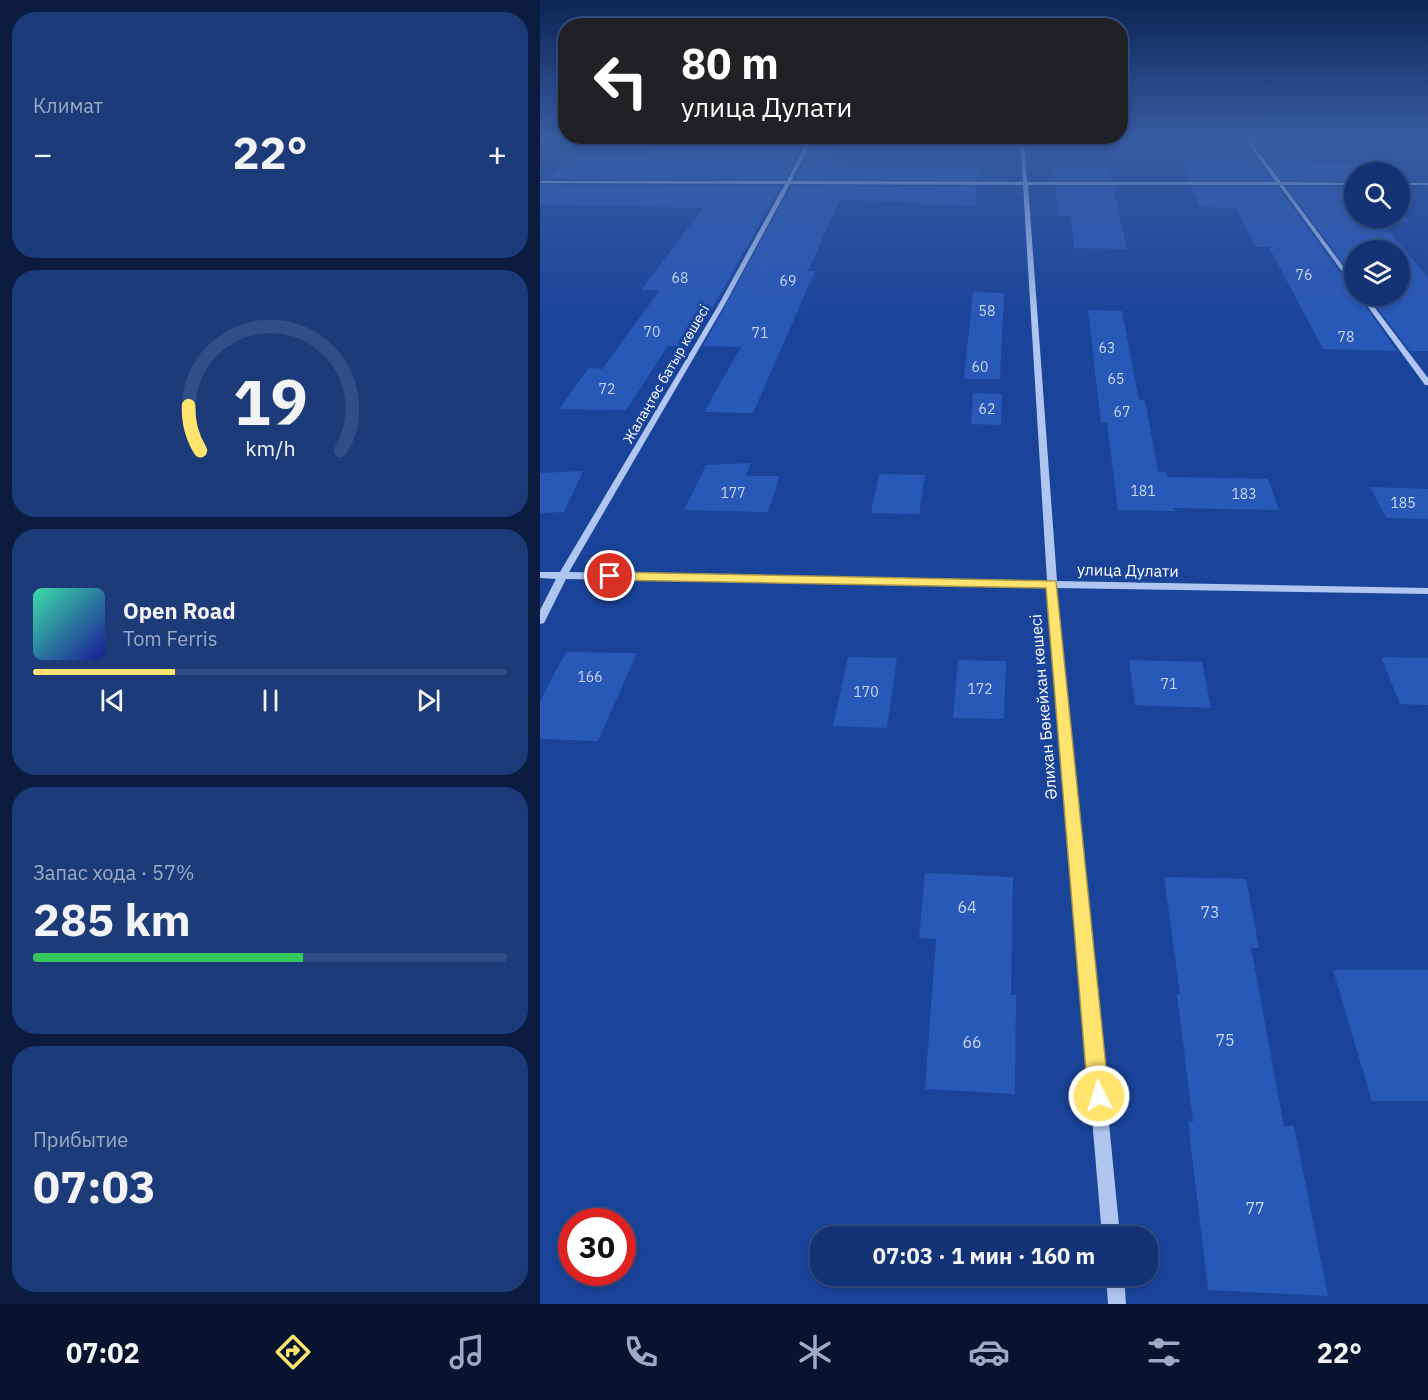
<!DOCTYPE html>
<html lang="ru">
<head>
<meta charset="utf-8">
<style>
  :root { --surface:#143374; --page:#1d3b79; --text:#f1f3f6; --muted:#9daac5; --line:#334e86; --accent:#ffe570 }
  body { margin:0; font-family:"IBM Plex Sans",sans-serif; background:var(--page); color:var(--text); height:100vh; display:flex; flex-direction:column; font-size:22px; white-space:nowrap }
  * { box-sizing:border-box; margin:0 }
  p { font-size:20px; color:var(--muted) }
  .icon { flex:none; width:33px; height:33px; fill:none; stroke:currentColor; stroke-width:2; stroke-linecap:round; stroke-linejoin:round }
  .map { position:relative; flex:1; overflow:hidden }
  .details { display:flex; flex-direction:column; gap:12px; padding:12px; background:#0b1c40; width:540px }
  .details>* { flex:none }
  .top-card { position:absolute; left:18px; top:18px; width:570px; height:126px; border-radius:24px; box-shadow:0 3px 9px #0003,0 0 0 2px var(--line); background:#202124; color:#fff; overflow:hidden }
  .fabs { position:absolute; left:804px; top:162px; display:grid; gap:12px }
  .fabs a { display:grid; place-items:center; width:66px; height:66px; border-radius:50%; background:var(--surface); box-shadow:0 3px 9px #0003,0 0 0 2px var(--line); font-size:30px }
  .speed { position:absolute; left:18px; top:1208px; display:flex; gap:12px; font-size:30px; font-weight:700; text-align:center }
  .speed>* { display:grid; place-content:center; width:78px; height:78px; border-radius:50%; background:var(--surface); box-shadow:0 3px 9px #0003,0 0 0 2px var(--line); line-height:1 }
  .speed .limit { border:9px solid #d22; background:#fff; color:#111 }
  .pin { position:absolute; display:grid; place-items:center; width:51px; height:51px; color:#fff; margin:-26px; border:3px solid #fff; border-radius:50%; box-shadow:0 2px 6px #0007 }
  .me { position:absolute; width:66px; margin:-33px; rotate:355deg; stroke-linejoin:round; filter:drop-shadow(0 0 4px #0008) }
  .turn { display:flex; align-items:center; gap:21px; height:126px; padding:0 24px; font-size:27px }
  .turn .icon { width:78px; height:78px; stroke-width:2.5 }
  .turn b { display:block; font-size:42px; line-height:51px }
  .big { font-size:45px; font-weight:700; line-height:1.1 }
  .details .tile { flex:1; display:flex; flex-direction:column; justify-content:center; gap:9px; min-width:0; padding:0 21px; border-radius:24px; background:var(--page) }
  .details .dial { align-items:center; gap:0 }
  .dial svg { height:156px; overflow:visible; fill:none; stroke:var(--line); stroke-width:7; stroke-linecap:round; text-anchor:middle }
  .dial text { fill:var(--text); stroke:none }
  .song { display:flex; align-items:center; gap:18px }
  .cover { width:72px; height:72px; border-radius:9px; background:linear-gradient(135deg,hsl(160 70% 55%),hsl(240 70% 35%)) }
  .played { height:6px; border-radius:3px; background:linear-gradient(90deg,var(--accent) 30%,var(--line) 30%) }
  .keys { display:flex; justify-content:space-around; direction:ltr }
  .heat { display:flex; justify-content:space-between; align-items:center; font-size:33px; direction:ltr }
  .charge { height:9px; border-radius:4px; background:linear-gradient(90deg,#34c759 57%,var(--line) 0) }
  .trip { position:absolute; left:270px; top:1226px; width:348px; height:60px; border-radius:24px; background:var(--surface); box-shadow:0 3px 9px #0003,0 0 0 2px var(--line); font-weight:700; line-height:60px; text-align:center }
  .tab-bar { display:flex; height:96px; justify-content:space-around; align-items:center; background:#08142e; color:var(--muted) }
  .tab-bar .icon { width:42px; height:42px }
  .tab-bar .current { color:var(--accent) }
  .tab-bar b { font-size:27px; color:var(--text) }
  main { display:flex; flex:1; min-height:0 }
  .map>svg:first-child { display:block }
  .building { fill:#2959b8 }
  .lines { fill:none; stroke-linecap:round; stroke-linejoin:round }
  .minor { fill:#b0c6f1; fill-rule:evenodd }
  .major { fill:#fafbff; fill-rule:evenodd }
  .route { fill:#ffe570; stroke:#a69549; stroke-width:1.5 }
  .labels { text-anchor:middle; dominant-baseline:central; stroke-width:6; stroke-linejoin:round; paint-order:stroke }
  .number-label { font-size:14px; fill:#cad6ed }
  .far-street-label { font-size:14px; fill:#fff; stroke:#1a449a }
  .street-label { font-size:16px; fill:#fff; stroke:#1a449a }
  .near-number-label { font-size:16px; fill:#cad6ed }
</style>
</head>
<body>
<main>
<section class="details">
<div class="tile"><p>Климат</p>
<div class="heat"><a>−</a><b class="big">22°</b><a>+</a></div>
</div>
<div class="tile dial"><svg viewBox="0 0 100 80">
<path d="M14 69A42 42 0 1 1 86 69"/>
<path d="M14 69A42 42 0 0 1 8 46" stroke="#ffe570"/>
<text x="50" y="56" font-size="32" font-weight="700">19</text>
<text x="50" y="72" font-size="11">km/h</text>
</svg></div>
<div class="tile">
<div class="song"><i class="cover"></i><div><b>Open Road</b><p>Tom Ferris</p></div></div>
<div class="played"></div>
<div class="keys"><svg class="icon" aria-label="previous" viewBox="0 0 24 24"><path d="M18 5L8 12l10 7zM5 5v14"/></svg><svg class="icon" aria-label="pause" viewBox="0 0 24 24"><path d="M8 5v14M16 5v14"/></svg><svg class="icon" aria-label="next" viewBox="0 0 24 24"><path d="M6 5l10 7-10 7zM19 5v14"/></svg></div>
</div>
<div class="tile"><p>Запас хода · 57%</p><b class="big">285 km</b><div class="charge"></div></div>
<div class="tile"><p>Прибытие</p><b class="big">07:03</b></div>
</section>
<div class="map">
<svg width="888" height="1304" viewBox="0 0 888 1304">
  <rect width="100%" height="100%" fill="#1a449a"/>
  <!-- building -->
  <g class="building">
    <path d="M126 138H266L246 179H7L34 156 107 157Z"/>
    <path d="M275 138H302L287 165 440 168 438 180 255 179Z"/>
    <path d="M666 147 708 148 732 180H649L636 151H668Z"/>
    <path d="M718 148H762L773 163 815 164 823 172H814V181L742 180Z"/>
    <path d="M514 166H569L572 180H515Z"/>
    <path d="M0 185 241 186 151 346H128L86 410 19 409 49 368 62 369 120 290H101L163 208 0 205Z"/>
    <path d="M251 186 437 187 435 206 380 205 381 202 300 200 268 271H275L213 413 164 412 201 347 163 346Z"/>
    <path d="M516 187H573L587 249 534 248 531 216H518Z"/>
    <path d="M652 187H738L810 286 814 288V296H818L857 351 783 349 729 247H716L696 208 660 207Z"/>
    <path d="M747 187H814V218H860V211L870 222H842L888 278V351H870L828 296H860V250H814V278Z"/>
    <path d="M433 292 464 293 460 379H424Z"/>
    <path d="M548 310 582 311 599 400H605L618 472H626L628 477 728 479 739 510 634 508 635 511 578 510 567 423H561Z"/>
    <path d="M433 393 462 394 461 425 431 424Z"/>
    <path d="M211 463 205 476H240L228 512 144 510 166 465Z"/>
    <path d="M43 471 24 512 0 513V473Z"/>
    <path d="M339 474 385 475 379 514 331 513Z"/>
    <path d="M830 487 888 489V519L846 518Z"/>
    <path d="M26 652 97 653 58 741 0 739V701Z"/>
    <path d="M308 657 357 658 347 728 293 726Z"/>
    <path d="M841 657 888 658V705L860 704Z"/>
    <path d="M418 660 466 661 464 719 413 718Z"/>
    <path d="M589 660 662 662 671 708 595 705Z"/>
    <path d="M385 873 473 877 471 995H476L475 1094 385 1089 396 939 379 938Z"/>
    <path d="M624 877 706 879 719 948H711L744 1126H754L788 1296 668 1290 648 1121 653 1122 637 994H640Z"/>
    <path d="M793 970H888V1101H832Z"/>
  </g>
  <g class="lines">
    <!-- minor -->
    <g class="minor">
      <path d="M269 138H273L251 181 483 182 480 138H484L487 182H736L704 138H708L741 182 814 183V185H743L814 281V286L812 285 739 185H488L517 581 888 588V594L517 588 580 1236H562L507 588 26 579 4 623 0 624V610L16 579 0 578V572H20L179 304 245 184 0 183V181H247ZM250 184 483 185 507 581 29 572 185 304Z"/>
      <rect x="860" y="183" width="28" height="2"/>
      <path d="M820 296H826L888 378V385H885Z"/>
      <path d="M566 1275H584L586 1304H568Z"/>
    </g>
    <!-- major -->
    <path class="major" d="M3 138H10L0 146V141Z"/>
  </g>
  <!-- sky -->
  <linearGradient id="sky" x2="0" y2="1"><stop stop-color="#0e2555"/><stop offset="0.43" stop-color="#385ca3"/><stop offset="1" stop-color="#385ca3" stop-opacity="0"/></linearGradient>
  <rect width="888" height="321" fill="url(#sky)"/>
  <!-- route -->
  <path class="route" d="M70 572 516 581 569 1096 566 1104 559 1107 551 1104 548 1096 506 588 70 580 64 576Z"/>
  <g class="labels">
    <!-- number labels -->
    <g class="number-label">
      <text x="764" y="275">76</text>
      <text x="140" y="278">68</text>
      <text x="248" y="281">69</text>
      <text x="447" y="311">58</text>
      <text x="112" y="332">70</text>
      <text x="220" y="333">71</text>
      <text x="806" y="337">78</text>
      <text x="567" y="348">63</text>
      <text x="440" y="367">60</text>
      <text x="576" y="379">65</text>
      <text x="67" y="389">72</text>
      <text x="447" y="409">62</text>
      <text x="582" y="412">67</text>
      <text x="603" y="491">181</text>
      <text x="193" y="493">177</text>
      <text x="704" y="494">183</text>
      <text x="863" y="503">185</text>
      <text x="50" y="677">166</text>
      <text x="629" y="684">71</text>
      <text x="440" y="689">172</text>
      <text x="326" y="692">170</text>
    </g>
    <!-- far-street labels -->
    <g class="far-street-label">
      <text transform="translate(126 374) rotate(-60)">Жалаңтөс батыр көшесі</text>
    </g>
    <!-- street labels -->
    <g class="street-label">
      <text transform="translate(588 570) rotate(1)">улица Дулати</text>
      <text transform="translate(503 707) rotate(-95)">Әлихан Бөкейхан көшесі</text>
    </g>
    <!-- near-number labels -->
    <g class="near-number-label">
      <text x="427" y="907">64</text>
      <text x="670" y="912">73</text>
      <text x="685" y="1040">75</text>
      <text x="432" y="1042">66</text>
      <text x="715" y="1208">77</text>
    </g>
  </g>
</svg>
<div class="fabs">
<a><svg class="icon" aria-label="search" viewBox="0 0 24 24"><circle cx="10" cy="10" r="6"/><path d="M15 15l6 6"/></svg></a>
<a><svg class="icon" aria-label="layers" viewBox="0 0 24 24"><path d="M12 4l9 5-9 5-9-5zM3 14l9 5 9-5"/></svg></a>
</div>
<div class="speed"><div class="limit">30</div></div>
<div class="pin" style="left:70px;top:576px;background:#d93025"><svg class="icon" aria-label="arrive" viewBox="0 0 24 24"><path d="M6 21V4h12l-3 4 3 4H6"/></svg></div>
<svg class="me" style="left:559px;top:1096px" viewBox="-20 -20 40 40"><circle r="17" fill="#ffe570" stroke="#fff" stroke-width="3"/><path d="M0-11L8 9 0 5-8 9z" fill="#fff"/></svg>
<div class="trip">07:03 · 1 мин · 160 m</div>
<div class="top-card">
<div class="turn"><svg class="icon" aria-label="left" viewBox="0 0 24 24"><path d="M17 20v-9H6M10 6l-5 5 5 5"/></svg><div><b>80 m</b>улица Дулати</div></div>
</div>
</div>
</main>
<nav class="tab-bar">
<b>07:02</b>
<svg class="icon current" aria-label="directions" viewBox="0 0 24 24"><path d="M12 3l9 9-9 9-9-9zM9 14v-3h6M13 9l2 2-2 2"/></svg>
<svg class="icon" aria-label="music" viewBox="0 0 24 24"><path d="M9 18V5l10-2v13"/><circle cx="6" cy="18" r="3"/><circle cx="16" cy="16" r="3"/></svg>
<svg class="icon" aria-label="phone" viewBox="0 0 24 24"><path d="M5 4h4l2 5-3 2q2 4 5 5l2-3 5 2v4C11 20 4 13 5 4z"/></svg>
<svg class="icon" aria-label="climate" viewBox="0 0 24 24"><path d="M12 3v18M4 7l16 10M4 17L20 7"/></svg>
<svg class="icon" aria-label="car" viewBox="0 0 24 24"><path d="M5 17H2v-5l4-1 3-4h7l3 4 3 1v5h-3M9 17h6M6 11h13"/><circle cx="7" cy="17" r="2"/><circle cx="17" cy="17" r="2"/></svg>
<svg class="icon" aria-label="filters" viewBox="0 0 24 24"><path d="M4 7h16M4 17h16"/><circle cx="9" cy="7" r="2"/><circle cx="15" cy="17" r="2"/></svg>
<b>22°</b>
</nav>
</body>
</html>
